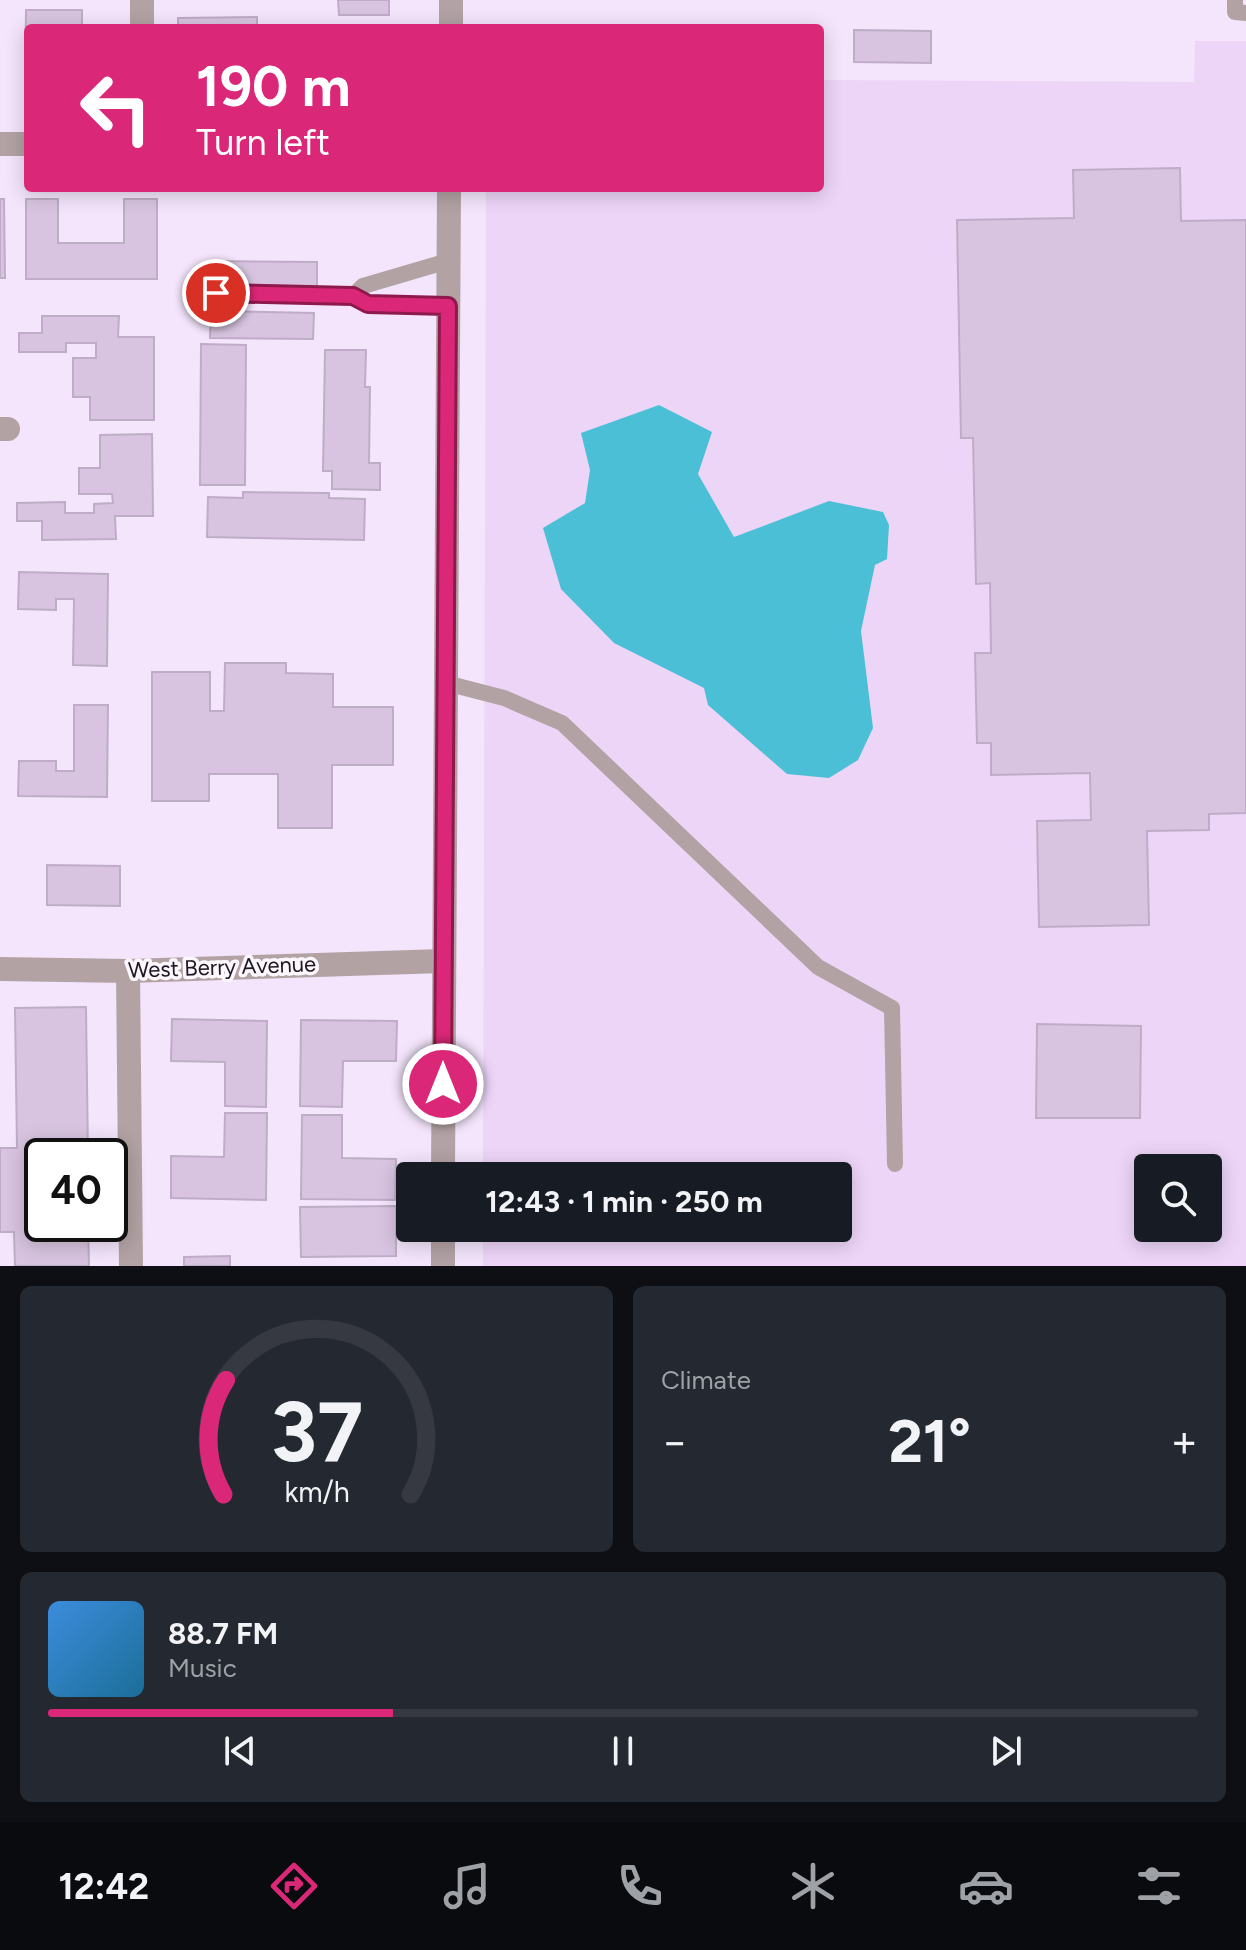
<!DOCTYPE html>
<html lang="en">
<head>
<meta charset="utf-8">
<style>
  :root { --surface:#171b24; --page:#242831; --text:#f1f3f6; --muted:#9ea1a6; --line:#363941; --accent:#db2777 }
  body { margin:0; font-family:Figtree,sans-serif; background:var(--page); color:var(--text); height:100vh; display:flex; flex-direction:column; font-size:30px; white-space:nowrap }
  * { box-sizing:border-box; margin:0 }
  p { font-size:26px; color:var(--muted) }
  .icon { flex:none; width:44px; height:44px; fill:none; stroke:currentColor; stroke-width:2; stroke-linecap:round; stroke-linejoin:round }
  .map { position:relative; height:1266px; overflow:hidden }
  .side { display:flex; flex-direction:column; gap:20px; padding:20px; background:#0d0f14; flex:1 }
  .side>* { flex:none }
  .guide { position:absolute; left:24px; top:24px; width:800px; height:168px; border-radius:8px; box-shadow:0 4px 20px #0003; background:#db2777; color:#fff; overflow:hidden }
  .controls { position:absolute; left:1134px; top:1154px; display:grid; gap:16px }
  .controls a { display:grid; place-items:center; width:88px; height:88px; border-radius:8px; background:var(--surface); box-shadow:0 4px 20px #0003; font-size:40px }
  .speed { position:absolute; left:24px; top:1138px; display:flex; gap:16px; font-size:40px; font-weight:700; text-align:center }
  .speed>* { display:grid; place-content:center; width:104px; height:104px; border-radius:50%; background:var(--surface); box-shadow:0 4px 20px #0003; line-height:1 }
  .speed .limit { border:4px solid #111; border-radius:12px; background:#fff; color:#111 }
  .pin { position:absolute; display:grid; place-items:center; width:68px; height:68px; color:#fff; margin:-34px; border:4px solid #fff; border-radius:50%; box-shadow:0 2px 8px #0007 }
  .me { position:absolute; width:88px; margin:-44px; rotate:0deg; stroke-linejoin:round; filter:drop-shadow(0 0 6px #0008) }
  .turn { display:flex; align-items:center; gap:28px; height:168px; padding:0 40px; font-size:36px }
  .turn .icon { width:104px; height:104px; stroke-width:2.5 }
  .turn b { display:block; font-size:56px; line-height:68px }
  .big { font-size:60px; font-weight:700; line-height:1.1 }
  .side .widget { flex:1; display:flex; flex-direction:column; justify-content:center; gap:12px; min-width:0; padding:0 28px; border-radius:12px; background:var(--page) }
  .side .dial { align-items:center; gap:0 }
  .dial svg { height:208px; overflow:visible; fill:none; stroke:var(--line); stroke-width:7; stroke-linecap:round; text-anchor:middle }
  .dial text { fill:var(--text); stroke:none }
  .song { display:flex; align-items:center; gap:24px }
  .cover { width:96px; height:96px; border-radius:12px; background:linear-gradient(135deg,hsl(210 70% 55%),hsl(200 70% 35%)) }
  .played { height:8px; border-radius:4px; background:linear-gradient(90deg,var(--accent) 30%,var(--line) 30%) }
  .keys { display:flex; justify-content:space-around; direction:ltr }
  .heat { display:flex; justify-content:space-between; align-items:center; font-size:44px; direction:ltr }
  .side .tiles { flex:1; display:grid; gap:20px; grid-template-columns:1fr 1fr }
  .widget:last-child { grid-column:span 2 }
  .trip { position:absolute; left:396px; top:1162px; width:456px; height:80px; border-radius:8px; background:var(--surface); box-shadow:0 4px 20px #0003; font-weight:700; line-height:80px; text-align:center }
  .tabs { display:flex; height:128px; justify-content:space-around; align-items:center; background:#090b0e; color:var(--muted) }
  .tabs .icon { width:56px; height:56px }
  .tabs .active { color:var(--accent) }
  .tabs b { font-size:36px; color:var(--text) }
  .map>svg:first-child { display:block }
  .built { fill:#edd5f8; fill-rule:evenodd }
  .water { fill:#4bbfd6 }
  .building { fill:#d8c4e0; stroke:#bfacc7; stroke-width:2 }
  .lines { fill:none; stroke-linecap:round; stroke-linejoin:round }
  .service { stroke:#b2a2a3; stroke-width:16 }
  .minor { stroke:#b2a2a3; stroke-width:24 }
  .tertiary { stroke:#b2a2a3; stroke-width:24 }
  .route-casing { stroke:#8e194d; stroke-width:20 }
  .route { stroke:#db2777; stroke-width:14 }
  .labels { text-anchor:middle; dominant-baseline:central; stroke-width:7; stroke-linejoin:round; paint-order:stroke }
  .street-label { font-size:22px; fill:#1e1721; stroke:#fbf7fd }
</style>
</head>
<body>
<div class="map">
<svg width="1246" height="1266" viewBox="0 0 1246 1266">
  <rect width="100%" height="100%" fill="#f4e5fc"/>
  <!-- built -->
  <path class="built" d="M1195 41H1246V1266H483V1228H838V1176H483L486 188H820V80L1194 82ZM1148 1168H1208V1228H1148Z"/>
  <!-- water -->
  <path class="water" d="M659 405 712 432 698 474 734 537 829 501 883 512 889 525 887 559 875 565 861 631 873 728 858 760 829 778 787 774 708 705 704 688 614 643 561 589 543 528 585 503 590 470 581 433Z"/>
  <!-- building -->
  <g class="building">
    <path d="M338 0H389V15H339Z"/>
    <path d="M26 10H82V28H28V96H25Z"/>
    <path d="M257 17V28H178V18Z"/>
    <path d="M854 30 931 31V63L854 62Z"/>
    <path d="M1180 168 1181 221 1246 220V813L1209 814V830L1147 831 1149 925 1039 927 1037 821 1091 820 1090 773 991 775V743H977L975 653H991L990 583 976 584 973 438H961L957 220 1074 218 1073 170Z"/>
    <path d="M0 199H4L5 278H0Z"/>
    <path d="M26 199H58V243H124V199H157V279H26Z"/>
    <path d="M214 261 317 262V288L214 287Z"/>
    <path d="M211 311 314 313 313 339 210 338Z"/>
    <path d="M42 316H119L118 337H154V420H90V397H73V358H96V343H66V352H19V333H42Z"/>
    <path d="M201 344 246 345 245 485H200Z"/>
    <path d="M325 350H366L365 387H370L369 463H380V490L332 489V471H323Z"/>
    <path d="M152 434 153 516H115L116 539 42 540V521H17V503L65 502V513H94V504L113 503 112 494H79V468H100V435Z"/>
    <path d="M243 492 329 493V498L365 499 364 540 207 537 208 497 243 498Z"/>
    <path d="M19 572 108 574 107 666 73 665 74 599H56V610L18 609Z"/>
    <path d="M225 663H286V673L333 674V707H393V765H332V828H278V774H209V801H152V672H210V711H224Z"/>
    <path d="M74 705H108L107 797 18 796 19 761H56V771H74Z"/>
    <path d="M47 865 120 866V906L47 905Z"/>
    <path d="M86 1007 88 1156H42V1224H88L89 1266H15L14 1232H0V1148H17L15 1008Z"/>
    <path d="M172 1019 267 1021 266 1107 225 1106V1062L171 1061Z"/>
    <path d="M301 1020 397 1021 396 1061H343L342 1107 300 1106Z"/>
    <path d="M1037 1024 1141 1026 1140 1118H1036Z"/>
    <path d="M225 1113H267L266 1200 171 1198V1156L224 1157Z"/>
    <path d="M302 1115H342V1158L396 1159 395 1200 301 1199Z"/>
    <path d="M396 1206V1256L301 1257 300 1207Z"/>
    <path d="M230 1256V1266H184V1257Z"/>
  </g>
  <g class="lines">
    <!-- service -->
    <g class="service">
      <path d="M1235 0V12L1246 13"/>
      <path d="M216 293 353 296"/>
      <path d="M448 306 368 304 353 296 363 286 448 261"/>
      <path d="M446 683 504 698 562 723 818 967 892 1008 895 1164"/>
    </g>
    <!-- minor -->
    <g class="minor">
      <path d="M142 0V28"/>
      <path d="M0 144H28"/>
      <path d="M0 429H8"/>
      <path d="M0 969 128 971 443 961"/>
      <path d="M128 971 131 1266"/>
    </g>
    <!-- tertiary -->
    <g class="tertiary">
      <path d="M451 28V0"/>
      <path d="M443 1176 449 188"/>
      <path d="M443 1228V1266"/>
    </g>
  </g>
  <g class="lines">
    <defs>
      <path id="route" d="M216 293 353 296 368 304 448 306 443 1084"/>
    </defs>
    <!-- route casing -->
    <use href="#route" class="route-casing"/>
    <!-- route -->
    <use href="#route" class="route"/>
  </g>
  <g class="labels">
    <!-- street labels -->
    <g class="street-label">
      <text transform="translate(222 967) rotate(-2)">West Berry Avenue</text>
    </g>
  </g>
</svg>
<div class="controls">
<a><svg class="icon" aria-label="search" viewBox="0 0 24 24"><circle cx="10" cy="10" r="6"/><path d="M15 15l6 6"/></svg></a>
</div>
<div class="speed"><div class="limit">40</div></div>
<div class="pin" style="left:216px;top:293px;background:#d93025"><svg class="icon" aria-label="arrive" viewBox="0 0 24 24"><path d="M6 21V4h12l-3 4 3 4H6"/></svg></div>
<svg class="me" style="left:443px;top:1084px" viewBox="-20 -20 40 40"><circle r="17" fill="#db2777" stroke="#fff" stroke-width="3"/><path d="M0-11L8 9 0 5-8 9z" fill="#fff"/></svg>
<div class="trip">12:43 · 1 min · 250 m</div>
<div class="guide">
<div class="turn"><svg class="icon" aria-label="left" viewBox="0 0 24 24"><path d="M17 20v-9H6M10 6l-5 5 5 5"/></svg><div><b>190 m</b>Turn left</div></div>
</div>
</div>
<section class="side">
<div class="tiles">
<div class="widget dial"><svg viewBox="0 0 100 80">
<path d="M14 69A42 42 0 1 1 86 69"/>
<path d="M14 69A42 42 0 0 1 15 25" stroke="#db2777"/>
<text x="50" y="56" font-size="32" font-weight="700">37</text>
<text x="50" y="72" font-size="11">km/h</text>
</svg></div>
<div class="widget"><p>Climate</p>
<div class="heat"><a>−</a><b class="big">21°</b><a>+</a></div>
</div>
<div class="widget">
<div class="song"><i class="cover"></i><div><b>88.7 FM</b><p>Music</p></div></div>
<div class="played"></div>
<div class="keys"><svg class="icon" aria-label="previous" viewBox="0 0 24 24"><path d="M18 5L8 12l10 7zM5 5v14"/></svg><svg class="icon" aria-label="pause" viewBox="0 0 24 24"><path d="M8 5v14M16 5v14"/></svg><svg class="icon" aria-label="next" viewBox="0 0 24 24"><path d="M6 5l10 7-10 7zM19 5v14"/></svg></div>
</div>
</div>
</section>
<nav class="tabs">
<b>12:42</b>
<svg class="icon active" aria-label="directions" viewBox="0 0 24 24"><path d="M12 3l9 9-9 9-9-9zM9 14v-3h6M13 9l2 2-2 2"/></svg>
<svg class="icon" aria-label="music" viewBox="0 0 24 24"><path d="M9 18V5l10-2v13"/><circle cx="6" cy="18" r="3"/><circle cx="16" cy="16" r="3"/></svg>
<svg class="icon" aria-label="phone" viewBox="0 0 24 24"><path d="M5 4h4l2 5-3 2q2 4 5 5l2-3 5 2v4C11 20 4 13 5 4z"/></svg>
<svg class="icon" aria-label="climate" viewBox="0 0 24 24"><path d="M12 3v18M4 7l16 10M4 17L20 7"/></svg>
<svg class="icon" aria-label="car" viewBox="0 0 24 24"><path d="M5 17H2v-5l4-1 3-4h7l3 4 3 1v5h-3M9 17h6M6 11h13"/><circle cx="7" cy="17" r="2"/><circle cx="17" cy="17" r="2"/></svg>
<svg class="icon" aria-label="filters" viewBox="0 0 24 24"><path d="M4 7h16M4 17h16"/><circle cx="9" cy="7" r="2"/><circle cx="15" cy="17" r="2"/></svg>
</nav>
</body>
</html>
